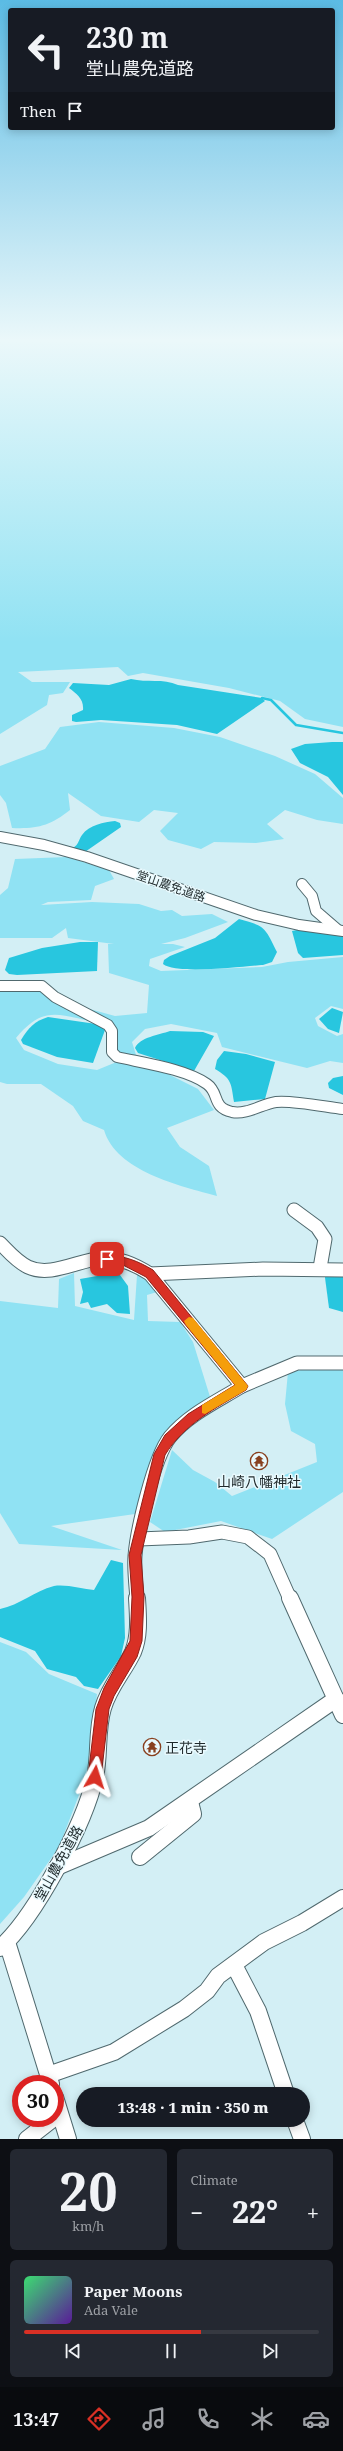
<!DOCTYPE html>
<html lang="en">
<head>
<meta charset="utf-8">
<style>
  :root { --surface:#171b24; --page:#242831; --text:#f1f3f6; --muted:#9ea1a6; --line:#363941; --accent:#d93025 }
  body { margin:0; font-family:"Noto Serif","Noto Sans JP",serif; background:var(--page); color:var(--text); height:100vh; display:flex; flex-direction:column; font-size:15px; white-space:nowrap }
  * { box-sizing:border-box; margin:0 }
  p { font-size:13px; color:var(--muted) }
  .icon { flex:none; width:22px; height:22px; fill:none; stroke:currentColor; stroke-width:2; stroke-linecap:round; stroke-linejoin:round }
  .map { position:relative; height:2139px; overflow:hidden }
  .panel { display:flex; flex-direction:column; gap:10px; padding:10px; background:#0d0f14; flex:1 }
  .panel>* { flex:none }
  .banner { position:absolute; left:8px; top:8px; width:327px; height:122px; border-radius:4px; box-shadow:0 2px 10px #0003; background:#171b24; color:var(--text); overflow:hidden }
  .speed { position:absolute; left:12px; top:2075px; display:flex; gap:8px; font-size:20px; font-weight:700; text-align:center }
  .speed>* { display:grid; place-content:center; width:52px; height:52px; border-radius:50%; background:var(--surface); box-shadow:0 2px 10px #0003; line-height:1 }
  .speed .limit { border:6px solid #d22; background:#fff; color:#111 }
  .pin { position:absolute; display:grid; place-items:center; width:34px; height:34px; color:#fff; margin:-17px; border-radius:8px; box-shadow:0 2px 6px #0006 }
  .me { position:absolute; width:44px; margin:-22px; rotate:6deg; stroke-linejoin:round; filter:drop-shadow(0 0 3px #0008) }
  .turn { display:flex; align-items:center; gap:14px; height:84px; padding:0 12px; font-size:18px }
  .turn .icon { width:52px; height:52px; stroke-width:2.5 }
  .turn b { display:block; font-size:28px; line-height:34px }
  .then { display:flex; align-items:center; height:38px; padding:0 12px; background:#0003; gap:8px; font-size:15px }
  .big { font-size:30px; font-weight:800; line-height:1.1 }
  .panel .widget { flex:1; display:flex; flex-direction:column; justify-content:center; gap:6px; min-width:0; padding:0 14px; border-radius:6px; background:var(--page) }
  .panel .dial { align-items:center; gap:0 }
  .dial b { font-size:52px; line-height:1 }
  .song { display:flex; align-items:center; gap:12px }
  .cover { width:48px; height:48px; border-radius:6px; background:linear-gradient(135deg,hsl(140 70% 55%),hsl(270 70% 35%)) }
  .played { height:4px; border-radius:2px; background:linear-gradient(90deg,var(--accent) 60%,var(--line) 60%) }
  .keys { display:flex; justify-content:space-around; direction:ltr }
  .heat { display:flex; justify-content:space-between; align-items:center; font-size:22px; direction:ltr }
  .panel .tiles { flex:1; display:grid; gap:10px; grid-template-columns:1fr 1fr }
  .widget:last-child { grid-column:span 2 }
  .trip { position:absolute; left:76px; top:2087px; width:234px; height:40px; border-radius:20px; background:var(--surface); box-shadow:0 2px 10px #0003; font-weight:800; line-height:40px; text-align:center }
  .menu { display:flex; height:64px; justify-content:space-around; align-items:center; background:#090b0e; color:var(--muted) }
  .menu .icon { width:28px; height:28px }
  .menu .on { color:var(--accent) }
  .menu b { font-size:18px; color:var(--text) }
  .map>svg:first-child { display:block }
  .green { fill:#90e2f3 }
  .water { fill:#28c6df }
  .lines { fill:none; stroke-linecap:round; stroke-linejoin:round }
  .stream { stroke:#28c6df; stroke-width:2.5 }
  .street-far2-casing { stroke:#50696e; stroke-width:12 }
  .street-far1-casing { stroke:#50696e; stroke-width:15 }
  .street-casing { stroke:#50696e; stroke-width:18 }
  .street-far2 { stroke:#fff; stroke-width:10 }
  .street-far1 { stroke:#fff; stroke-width:13 }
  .street { stroke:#fff; stroke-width:16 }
  .route { fill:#d93025; stroke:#8d1f18 }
  .slow { fill:#f59e0b }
  .labels { text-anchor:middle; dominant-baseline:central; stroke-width:3; stroke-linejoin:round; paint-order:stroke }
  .street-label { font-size:12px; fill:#1f292b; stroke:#e9fafe }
  .near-poi-label { font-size:14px; fill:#1f292b; stroke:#e9fafe }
  .near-street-label { font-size:14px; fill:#1f292b; stroke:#e9fafe }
</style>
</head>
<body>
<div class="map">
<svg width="343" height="2139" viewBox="0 0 343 2139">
  <rect width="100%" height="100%" fill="#d3eff5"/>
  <!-- green -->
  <g class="green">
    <path d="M0 342H343V727L305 719 280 701 229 688 143 673 128 676 118 667 18 672 32 682H70L63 693 49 695 47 705 0 734Z"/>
    <path d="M99 722 174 728 220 737 275 756 315 774 343 798V824L317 820 285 810 267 824 284 839 256 843 214 842 201 849 168 840 160 831 178 813 154 810 139 822 101 816 68 793 70 810C50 826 37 829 12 828L6 803 0 795V766L45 749 60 727Z"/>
    <path d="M67 857 109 870 114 879 95 886 91 900 48 902 41 905 92 902 139 904 161 911 172 910 182 916 212 914 228 922 185 938 161 944H173L185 947 150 959 149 966 161 971 262 967 288 962 343 957V1009L331 1006 315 1018 318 1026 337 1036 343 1034V1063L330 1061 307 1068 222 1047 217 1033 171 1024 145 1029 132 1042 137 1058 118 1052 113 1027 75 1005 115 1016 147 1013 149 985 109 973 108 944H158H114L68 938 66 928 52 938H0V895L8 888 15 859Z"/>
    <path d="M25 989H41L100 1023C60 1016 45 1003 16 1038L24 1050 58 1064 97 1070 119 1061 168 1074 198 1089 214 1110 167 1128 180 1147 209 1166 217 1196C180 1186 116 1171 104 1130L83 1121 73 1106 41 1084H7L0 1082V991Z"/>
    <path d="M74 1273 75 1306 134 1320 137 1275 148 1280 157 1292 147 1295 148 1321 180 1322 193 1342 211 1400 174 1426 142 1513 51 1526 122 1550 19 1544 0 1513V1301L58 1308 59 1279Z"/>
    <path d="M321 1367 343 1369V1492L272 1539 221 1521 165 1532 150 1522 172 1450 193 1470 215 1482 232 1496 317 1462 315 1444 291 1431 285 1404 288 1372Z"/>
    <path d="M0 1642 26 1652 49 1674 97 1694 87 1774 59 1847 24 1897 0 1924Z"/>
  </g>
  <!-- water -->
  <g class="water">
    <path d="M131 679C147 683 163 678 178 685L262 698 265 701 217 734 177 725 101 720 76 722 72 721V715L83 710C84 699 77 694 69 688L73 683 109 685Z"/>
    <path d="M332 742H343V795L328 777 300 763 291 749 305 744Z"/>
    <path d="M115 821 120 823 121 827 82 854 73 848C79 844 78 841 82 835 89 825 104 822 115 821Z"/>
    <path d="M239 919C266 926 265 928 277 952L272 962 263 965C243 966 177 975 163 964L164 960 170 956 215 938Z"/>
    <path d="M297 930 343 936V955L303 958 298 953 292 931Z"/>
    <path d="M80 942H98L97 971 17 975 9 974 5 970 9 958 42 948Z"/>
    <path d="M332 1008 343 1012 339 1033 328 1029 319 1019Z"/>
    <path d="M48 1017 103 1025 105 1030 93 1063 57 1057 23 1044 21 1040C28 1028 35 1021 48 1017Z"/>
    <path d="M170 1031 203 1032 214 1036 194 1071 138 1053 135 1048C140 1037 159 1035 170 1031Z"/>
    <path d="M224 1051 246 1054 275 1062 265 1099 234 1102C231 1083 232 1079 215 1069L217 1060Z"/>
    <path d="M343 1076V1095L329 1088 328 1083 333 1078Z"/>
    <path d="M324 1270 343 1272V1312L329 1308Z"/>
    <path d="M114 1273 120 1275 128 1286 130 1314 117 1313 107 1304 91 1308 88 1302 80 1304 83 1292 80 1279Z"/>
    <path d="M111 1560 123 1563 125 1638 121 1656 98 1689 84 1686 76 1677 47 1669 35 1651 0 1637V1609C20 1605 34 1591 54 1586 66 1584 83 1589 94 1590Z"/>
  </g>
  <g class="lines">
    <!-- stream -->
    <path class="stream" d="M262 698 271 700 296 725 343 733"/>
    <defs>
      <g id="street-far2">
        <path d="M0 837 44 845 87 857 256 915 299 925 343 931"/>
        <path d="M302 884 312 896 316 911 338 930"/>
        <path d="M0 986H42L55 997 108 1025 112 1031V1052L117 1057C143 1063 186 1069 207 1084 220 1093 211 1107 232 1112 247 1115 262 1104 276 1102 292 1100 326 1107 343 1109"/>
      </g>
      <g id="street-far1">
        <path d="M294 1210 317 1227 325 1239 320 1268"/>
        <path d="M0 1243C9 1252 16 1261 28 1267 51 1278 80 1259 104 1258 121 1258 136 1265 150 1274L242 1386C218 1401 189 1414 170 1437 154 1457 137 1530 135 1556 134 1570 136 1585 137 1599"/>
        <path d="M150 1274 263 1269 343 1270"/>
        <path d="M242 1386 297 1363H343"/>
        <path d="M139 1539 189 1537 222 1532 248 1537 270 1554 290 1599"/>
      </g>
      <g id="street">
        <path d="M290 1598 343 1715"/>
        <path d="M140 1857 193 1814 190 1802"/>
        <path d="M57 1867 149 1828 336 1699"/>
        <path d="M7 1942 51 2084"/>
        <path d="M0 1948C35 1917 85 1823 95 1777 100 1755 96 1731 103 1708 109 1687 124 1671 133 1652 140 1635 138 1616 137 1598"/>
        <path d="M234 1965 258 2011 286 2094"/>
        <path d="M48 2075 114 2052 184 2009 207 1991 218 1976 264 1942 302 1923 343 1898"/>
        <path d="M55 2097 68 2139"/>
        <path d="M295 2120 302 2139"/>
        <path d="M27 2139 54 2118"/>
      </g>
    </defs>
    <!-- street-far2 casing -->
    <use href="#street-far2" class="street-far2-casing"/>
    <!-- street-far1 casing -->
    <use href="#street-far1" class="street-far1-casing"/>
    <!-- street casing -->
    <use href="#street" class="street-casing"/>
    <!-- street-far2 -->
    <use href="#street-far2" class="street-far2"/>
    <!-- street-far1 -->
    <use href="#street-far1" class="street-far1"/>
    <!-- street -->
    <use href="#street" class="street"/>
  </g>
  <!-- sky -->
  <linearGradient id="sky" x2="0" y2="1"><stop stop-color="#5bbbe4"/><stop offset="0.53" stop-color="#ebf8fa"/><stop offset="1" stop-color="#ebf8fa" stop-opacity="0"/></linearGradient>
  <rect width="343" height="642" fill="url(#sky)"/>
  <!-- route -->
  <path class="route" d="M107 1255C125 1256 138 1261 153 1270L248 1386 246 1390C216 1408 184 1424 165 1455L141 1555 144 1597 142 1641 137 1657 114 1696 109 1709 101 1777 99 1782 95 1784 90 1782 88 1777 96 1709 104 1688 130 1641 132 1597 129 1555 154 1454 165 1435 188 1414 235 1385 146 1277 121 1264 103 1262 102 1259Z"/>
  <!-- slow -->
  <path class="slow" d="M189 1317 193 1318 248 1386 246 1390 205 1414 202 1413V1405L235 1385 186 1325 184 1321Z"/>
  <!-- icons -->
  <defs>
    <symbol id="temple-ring" viewBox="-11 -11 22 22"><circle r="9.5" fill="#e9fafe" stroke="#88401f" stroke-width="1.5"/><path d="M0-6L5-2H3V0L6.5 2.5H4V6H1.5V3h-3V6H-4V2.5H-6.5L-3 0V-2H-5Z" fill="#88401f"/></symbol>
  </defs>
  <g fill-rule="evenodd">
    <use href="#temple-ring" x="249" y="1451" width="20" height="20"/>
    <use href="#temple-ring" x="142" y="1737" width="20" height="20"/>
  </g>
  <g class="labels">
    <!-- street labels -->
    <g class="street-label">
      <text transform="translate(171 886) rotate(19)">堂山農免道路</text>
    </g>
    <!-- near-poi labels -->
    <g class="near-poi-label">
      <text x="259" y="1481">山崎八幡神社</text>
      <text x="165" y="1747" text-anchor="start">正花寺</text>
    </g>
    <!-- near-street labels -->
    <g class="near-street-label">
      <text transform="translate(58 1863) rotate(-61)">堂山農免道路</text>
    </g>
  </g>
</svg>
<div class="speed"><div class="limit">30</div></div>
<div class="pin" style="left:107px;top:1259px;background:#d93025"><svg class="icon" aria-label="arrive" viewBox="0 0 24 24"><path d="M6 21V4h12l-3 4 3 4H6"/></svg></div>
<svg class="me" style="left:95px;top:1777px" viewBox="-20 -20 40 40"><path d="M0-17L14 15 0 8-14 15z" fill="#d93025" stroke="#fff" stroke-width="4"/></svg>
<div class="trip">13:48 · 1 min · 350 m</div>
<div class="banner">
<div class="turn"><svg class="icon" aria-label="left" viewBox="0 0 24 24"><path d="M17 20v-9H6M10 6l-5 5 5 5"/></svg><div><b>230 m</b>堂山農免道路</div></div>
<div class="then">Then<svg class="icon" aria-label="arrive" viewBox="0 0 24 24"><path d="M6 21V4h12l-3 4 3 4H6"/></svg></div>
</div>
</div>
<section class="panel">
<div class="tiles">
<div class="widget dial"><b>20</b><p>km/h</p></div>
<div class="widget"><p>Climate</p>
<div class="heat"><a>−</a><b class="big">22°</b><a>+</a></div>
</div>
<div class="widget">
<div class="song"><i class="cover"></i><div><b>Paper Moons</b><p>Ada Vale</p></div></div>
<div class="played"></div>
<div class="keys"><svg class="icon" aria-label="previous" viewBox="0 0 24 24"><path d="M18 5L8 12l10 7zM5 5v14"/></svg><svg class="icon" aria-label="pause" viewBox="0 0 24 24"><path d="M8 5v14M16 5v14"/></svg><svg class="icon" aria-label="next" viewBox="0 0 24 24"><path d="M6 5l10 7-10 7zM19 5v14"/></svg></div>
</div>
</div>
</section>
<nav class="menu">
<b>13:47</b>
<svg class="icon on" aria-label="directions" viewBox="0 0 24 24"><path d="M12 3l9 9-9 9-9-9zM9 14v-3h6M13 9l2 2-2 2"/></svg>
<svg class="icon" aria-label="music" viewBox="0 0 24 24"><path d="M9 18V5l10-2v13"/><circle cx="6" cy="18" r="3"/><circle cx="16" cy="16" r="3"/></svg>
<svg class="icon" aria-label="phone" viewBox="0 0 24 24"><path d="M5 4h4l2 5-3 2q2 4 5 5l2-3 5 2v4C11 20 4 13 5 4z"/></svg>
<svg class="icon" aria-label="climate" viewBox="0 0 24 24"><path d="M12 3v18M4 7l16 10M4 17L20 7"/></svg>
<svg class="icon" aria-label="car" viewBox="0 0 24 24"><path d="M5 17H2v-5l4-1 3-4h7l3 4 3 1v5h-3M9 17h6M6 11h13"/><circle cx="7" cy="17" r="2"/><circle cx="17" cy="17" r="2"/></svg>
</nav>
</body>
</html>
